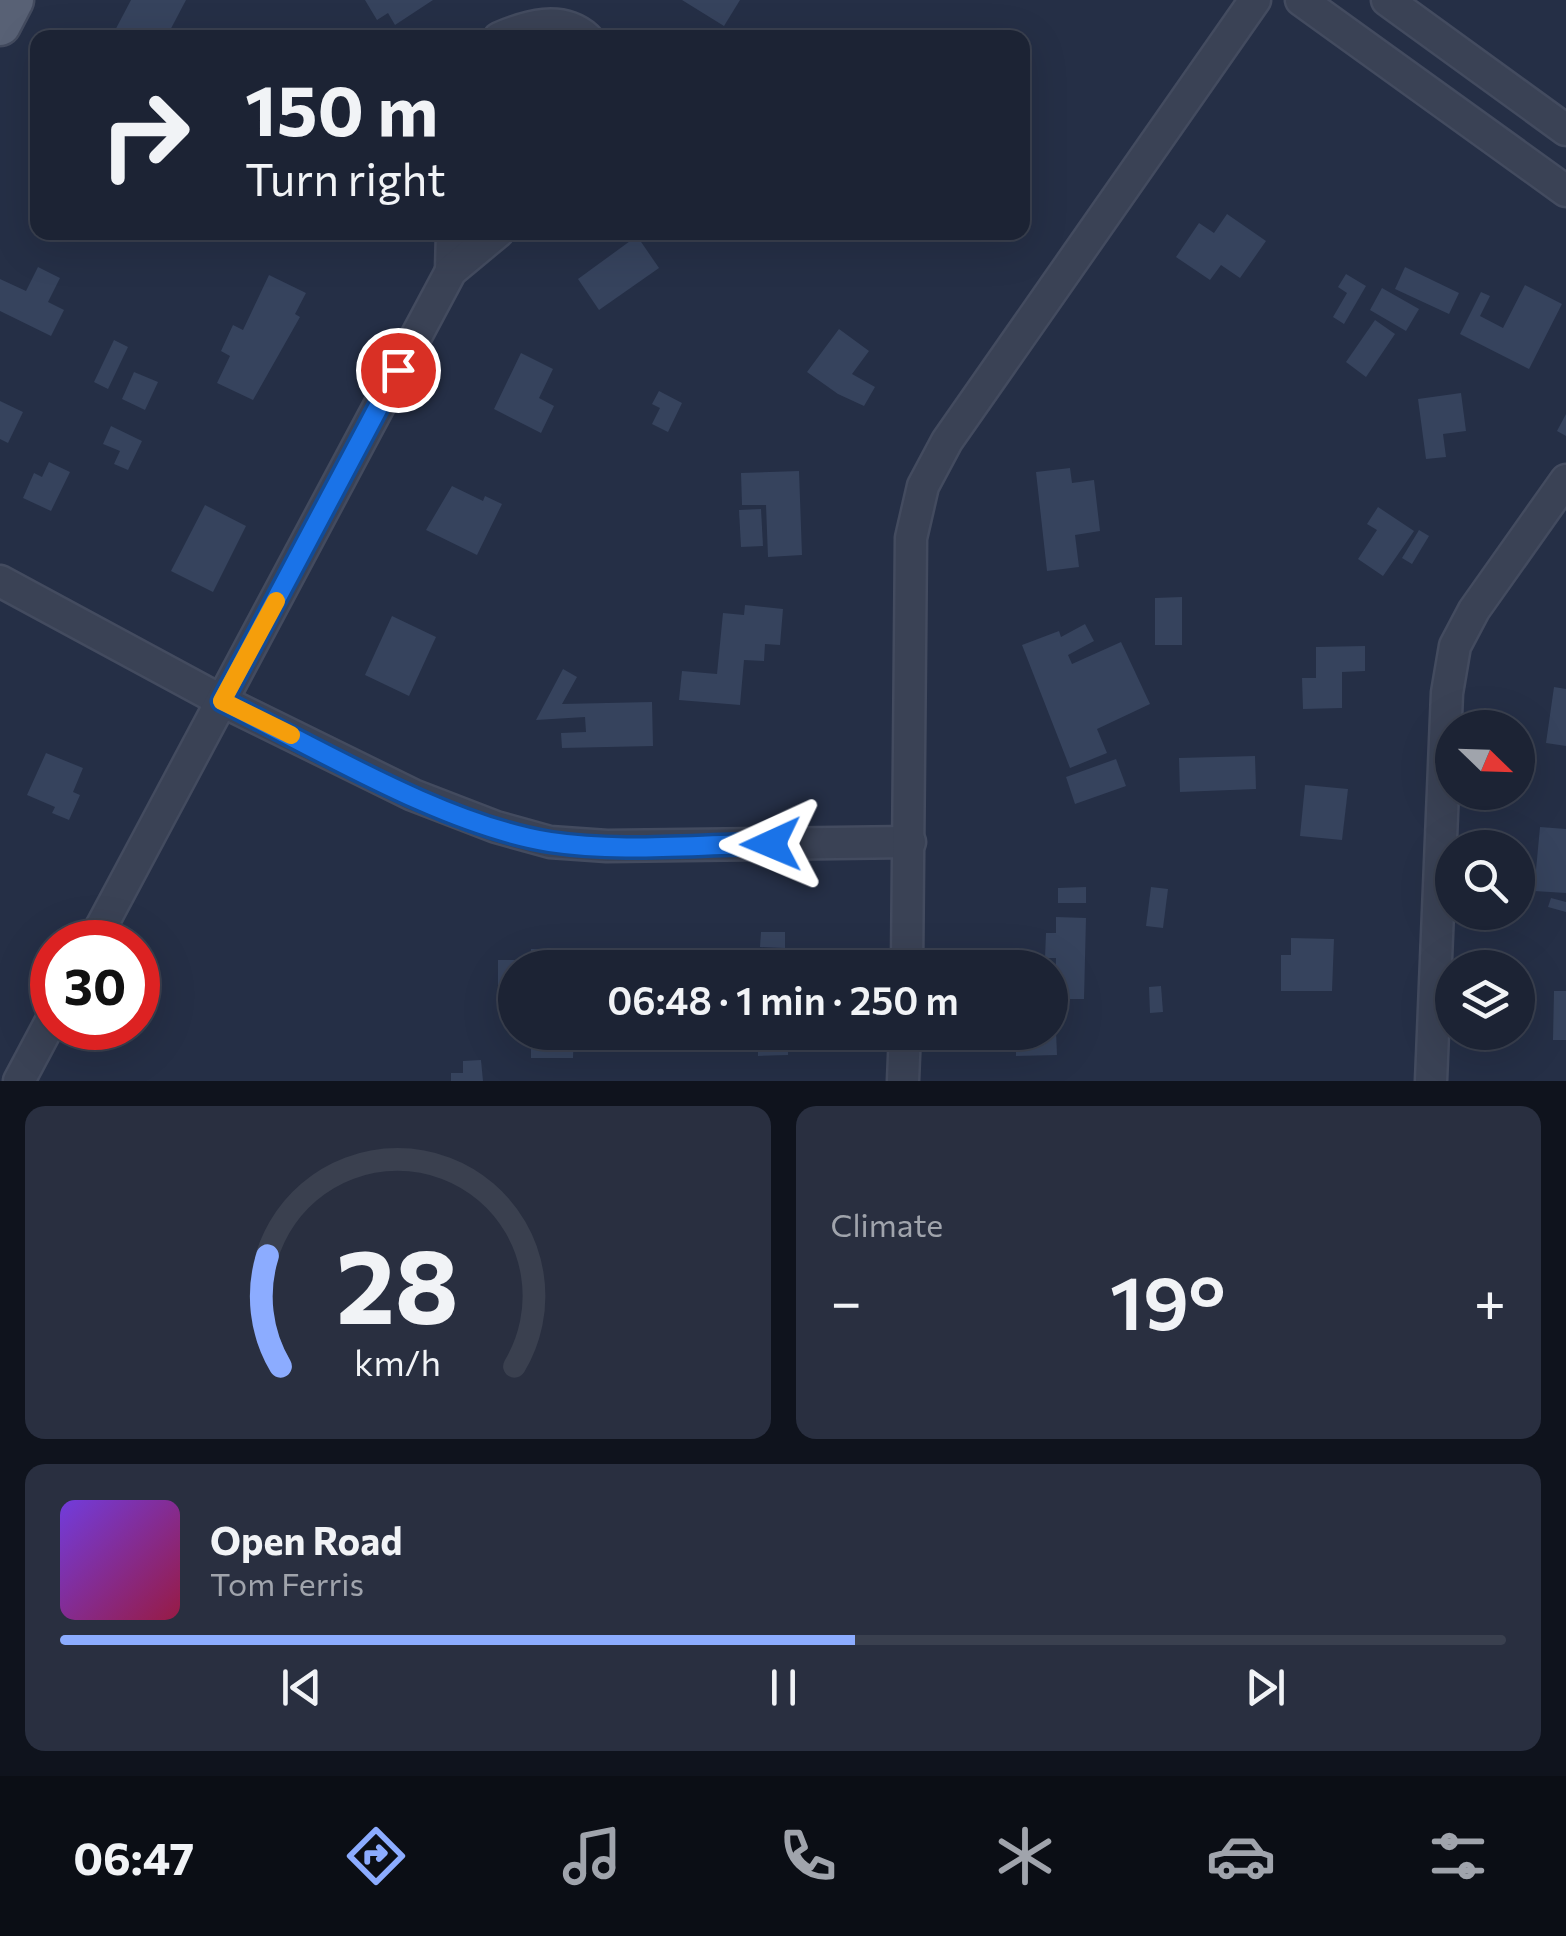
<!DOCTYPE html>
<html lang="en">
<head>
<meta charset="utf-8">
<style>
  :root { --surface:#1c2334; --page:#292f40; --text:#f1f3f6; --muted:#a0a4ac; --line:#3a404f; --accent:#8cacff }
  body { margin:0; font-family:Commissioner,sans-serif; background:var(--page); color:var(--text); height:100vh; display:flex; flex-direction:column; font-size:38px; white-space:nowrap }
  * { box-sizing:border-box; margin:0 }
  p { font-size:32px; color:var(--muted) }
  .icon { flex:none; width:55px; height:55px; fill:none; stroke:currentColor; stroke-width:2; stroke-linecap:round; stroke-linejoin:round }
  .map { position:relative; height:1081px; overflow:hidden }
  .details { display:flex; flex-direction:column; gap:25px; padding:25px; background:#0f131d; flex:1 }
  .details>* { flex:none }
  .top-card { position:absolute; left:30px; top:30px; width:1000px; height:210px; border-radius:20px; box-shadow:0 10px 40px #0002,0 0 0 2px var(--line); background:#1c2334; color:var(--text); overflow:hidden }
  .needle { width:65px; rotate:113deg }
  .controls { position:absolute; left:1435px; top:710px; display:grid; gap:20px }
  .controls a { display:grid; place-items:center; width:100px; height:100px; border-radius:50%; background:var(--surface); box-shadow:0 10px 40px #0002,0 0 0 2px var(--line); font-size:50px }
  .speed { position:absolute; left:30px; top:920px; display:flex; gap:20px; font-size:50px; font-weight:700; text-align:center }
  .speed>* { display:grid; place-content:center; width:130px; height:130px; border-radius:50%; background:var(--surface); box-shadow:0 10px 40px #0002,0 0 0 2px var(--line); line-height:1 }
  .speed .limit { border:15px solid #d22; background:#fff; color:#111 }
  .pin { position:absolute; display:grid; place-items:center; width:85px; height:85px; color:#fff; margin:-42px; border:5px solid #fff; border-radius:50%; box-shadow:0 2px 10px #0007 }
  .me { position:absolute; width:110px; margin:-55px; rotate:269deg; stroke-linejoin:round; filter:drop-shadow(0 0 8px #0008) }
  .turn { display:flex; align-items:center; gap:35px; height:210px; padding:0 50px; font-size:45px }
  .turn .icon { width:130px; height:130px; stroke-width:2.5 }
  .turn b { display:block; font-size:70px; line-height:85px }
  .big { font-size:75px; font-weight:600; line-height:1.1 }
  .details .card { flex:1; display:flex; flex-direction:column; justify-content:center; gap:15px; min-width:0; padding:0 35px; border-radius:20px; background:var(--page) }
  .details .dial { align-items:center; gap:0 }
  .dial svg { height:260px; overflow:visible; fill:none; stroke:var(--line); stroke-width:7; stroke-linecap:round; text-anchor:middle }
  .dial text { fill:var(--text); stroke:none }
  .song { display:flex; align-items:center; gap:30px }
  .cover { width:120px; height:120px; border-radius:15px; background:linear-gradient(135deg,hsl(260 70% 55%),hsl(340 70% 35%)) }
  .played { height:10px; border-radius:5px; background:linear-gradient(90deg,var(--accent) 55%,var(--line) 55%) }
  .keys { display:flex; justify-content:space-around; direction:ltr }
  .heat { display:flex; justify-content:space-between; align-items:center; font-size:55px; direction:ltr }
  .details .tiles { flex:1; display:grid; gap:25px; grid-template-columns:1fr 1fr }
  .card:last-child { grid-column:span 2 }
  .trip { position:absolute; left:498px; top:950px; width:570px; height:100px; border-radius:50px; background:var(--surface); box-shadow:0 10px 40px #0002,0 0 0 2px var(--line); font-weight:600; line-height:100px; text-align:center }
  .tab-bar { display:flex; height:160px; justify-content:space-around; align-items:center; background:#0b0e15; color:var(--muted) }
  .tab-bar .icon { width:70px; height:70px }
  .tab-bar .current { color:var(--accent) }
  .tab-bar b { font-size:45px; color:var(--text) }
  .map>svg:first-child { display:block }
  .building { fill:#36435d }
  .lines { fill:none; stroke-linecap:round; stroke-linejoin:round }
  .minor-casing { stroke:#434b5f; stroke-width:35 }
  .major-casing { stroke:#434b5f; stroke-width:45 }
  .minor { stroke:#3a4255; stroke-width:30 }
  .major { stroke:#586175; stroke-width:40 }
  .route-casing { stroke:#114b97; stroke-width:25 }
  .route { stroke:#1a73e8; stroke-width:18 }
  .slow { stroke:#f59e0b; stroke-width:18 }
</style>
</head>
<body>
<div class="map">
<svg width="1566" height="1081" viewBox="0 0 1566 1081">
  <rect width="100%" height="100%" fill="#252f46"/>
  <!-- building -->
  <g class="building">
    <path d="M131 0H186L166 38H111Z"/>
    <path d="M365 0H433L395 25 388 13 377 20Z"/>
    <path d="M682 0H740L724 26Z"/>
    <path d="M1227 214 1266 241 1240 278 1221 265 1210 280 1176 257 1199 223 1214 233Z"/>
    <path d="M637 236 659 268 599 310 578 279Z"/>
    <path d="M38 267 60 278 48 302 64 310 51 336 0 311V279L26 291Z"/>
    <path d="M1405 267 1459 293 1449 314 1395 289Z"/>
    <path d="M1346 274 1366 286 1344 324 1333 317 1347 293 1338 287Z"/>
    <path d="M269 275 306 293 295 314 300 317 253 400 217 383 230 356 221 351 233 325 243 330Z"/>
    <path d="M1525 285 1562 304 1529 369 1460 334 1481 292 1490 296 1480 316 1503 328Z"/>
    <path d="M1382 288 1419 309 1406 331 1370 310Z"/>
    <path d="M1375 320 1395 334 1366 377 1346 362Z"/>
    <path d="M839 329 869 351 852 374 875 387 864 406 838 394 807 372Z"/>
    <path d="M114 340 128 347 108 389 94 382Z"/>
    <path d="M521 353 553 369 539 398 554 406 541 433 494 409Z"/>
    <path d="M134 372 158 382 145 410 122 399Z"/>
    <path d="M659 391 682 403 668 432 652 424 660 408 652 404Z"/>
    <path d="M1461 393 1466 431 1443 434 1446 457 1426 459 1418 399Z"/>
    <path d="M0 401 23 412 8 443 0 439Z"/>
    <path d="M1566 414V436L1557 431Z"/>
    <path d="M111 426 142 441 128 470 114 464 120 451 103 444Z"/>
    <path d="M49 462 70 472 51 511 23 498 34 473 42 477Z"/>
    <path d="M1070 468 1072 483 1094 480 1100 531 1075 535 1079 567 1047 571 1036 472Z"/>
    <path d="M799 471 802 555 768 557 766 505H742L741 473Z"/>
    <path d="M452 486 483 501 485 496 502 504 477 555 426 530Z"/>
    <path d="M205 505 246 526 213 592 171 571Z"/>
    <path d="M1378 507 1414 531 1383 576 1358 559 1377 530 1367 524Z"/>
    <path d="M761 509 763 546 741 547 739 510Z"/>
    <path d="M1419 530 1429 536 1412 564 1402 558Z"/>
    <path d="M1182 597V645H1155V598Z"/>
    <path d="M745 605 783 609 780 645 765 644 764 661 744 660 740 705 679 700 682 671 717 674 723 613 744 615Z"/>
    <path d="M392 616 436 637 409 696 365 675Z"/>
    <path d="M1085 624 1094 641 1068 655 1072 664 1121 642 1150 704 1097 729 1107 753 1070 768 1022 645 1059 631 1061 637Z"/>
    <path d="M1365 646V671L1342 672V708L1303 709 1302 678H1316V647Z"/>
    <path d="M563 669 577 677 562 704 652 702 653 746 562 748 561 733 586 732 585 717 536 720Z"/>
    <path d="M1554 687 1566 689V746L1546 743Z"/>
    <path d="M46 753 83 768 73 792 80 795 69 820 52 813 55 807 27 795Z"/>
    <path d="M1255 756 1256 789 1180 792 1179 758Z"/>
    <path d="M1116 759 1126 786 1075 804 1066 777Z"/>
    <path d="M1305 785 1348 789 1342 840 1300 836Z"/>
    <path d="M1540 827 1566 829V893L1534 891Z"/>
    <path d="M1086 887V903H1058V888Z"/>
    <path d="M1151 887 1168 889 1163 928 1146 926Z"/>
    <path d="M1551 898 1566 902V912L1548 907Z"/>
    <path d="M1056 917 1086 918 1084 999H1055L1056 958H1045L1046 933H1056Z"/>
    <path d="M761 932H785V948L760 947Z"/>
    <path d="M1291 938 1334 939 1332 991H1281V955H1291Z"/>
    <path d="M531 949 574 950 573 968H515V1001H498V960H531Z"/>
    <path d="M754 959H789V968H755Z"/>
    <path d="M1161 986 1163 1012 1150 1013 1149 987Z"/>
    <path d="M1554 991H1566V1040H1553Z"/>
    <path d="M1056 1031 1057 1055 1016 1056V1032Z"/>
    <path d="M524 1032H574L573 1058H531V1038L524 1037Z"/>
    <path d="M737 1032H806V1040L788 1041V1055L758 1056V1037L737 1038Z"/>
    <path d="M481 1060 483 1081H451V1073H463V1061Z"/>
  </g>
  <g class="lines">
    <defs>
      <g id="minor">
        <path d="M1301 0 1566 191"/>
        <path d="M1387 0 1566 130"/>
        <path d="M499 38C527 26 561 15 587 38"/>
        <path d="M451 271 452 232"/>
        <path d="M0 581 222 701 413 795 496 827 550 842 607 846 910 842"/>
        <path d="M93 942 451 271 498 232"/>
        <path d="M907 968 911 538 923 486 947 441 1255 0"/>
        <path d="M19 1081 52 1019"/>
        <path d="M903 1081 905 1032"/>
        <path d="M1431 1081 1447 693 1455 646 1474 610 1566 480"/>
      </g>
      <path id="major" d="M0 25 13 0"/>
    </defs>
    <!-- minor casing -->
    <use href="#minor" class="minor-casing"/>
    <!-- major casing -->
    <use href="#major" class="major-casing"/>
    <!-- minor -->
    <use href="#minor" class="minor"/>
    <!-- major -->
    <use href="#major" class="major"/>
  </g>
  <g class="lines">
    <defs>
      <path id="route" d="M398 370 222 701C319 749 444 825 550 842 622 853 699 844 771 844"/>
    </defs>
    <!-- route casing -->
    <use href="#route" class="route-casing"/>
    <!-- route -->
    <use href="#route" class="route"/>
    <!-- slow -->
    <path class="slow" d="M276 601 222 701 291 735"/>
  </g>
</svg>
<div class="controls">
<a><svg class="needle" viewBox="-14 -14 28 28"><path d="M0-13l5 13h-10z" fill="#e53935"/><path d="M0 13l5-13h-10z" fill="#a0a4ac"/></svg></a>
<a><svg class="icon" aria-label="search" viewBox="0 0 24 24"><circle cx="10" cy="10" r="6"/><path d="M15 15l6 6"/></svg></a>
<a><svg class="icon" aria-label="layers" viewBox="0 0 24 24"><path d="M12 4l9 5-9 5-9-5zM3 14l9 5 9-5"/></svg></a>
</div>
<div class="speed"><div class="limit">30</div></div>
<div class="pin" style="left:398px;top:370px;background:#d93025"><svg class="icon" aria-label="arrive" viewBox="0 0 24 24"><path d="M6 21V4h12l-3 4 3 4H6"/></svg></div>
<svg class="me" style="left:771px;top:844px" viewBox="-20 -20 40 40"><path d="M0-17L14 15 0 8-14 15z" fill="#1a73e8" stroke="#fff" stroke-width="4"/></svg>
<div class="trip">06:48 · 1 min · 250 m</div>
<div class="top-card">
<div class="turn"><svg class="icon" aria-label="right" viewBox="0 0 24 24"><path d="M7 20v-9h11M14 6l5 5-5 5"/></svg><div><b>150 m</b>Turn right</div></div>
</div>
</div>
<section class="details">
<div class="tiles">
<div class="card dial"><svg viewBox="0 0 100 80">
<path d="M14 69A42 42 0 1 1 86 69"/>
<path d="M14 69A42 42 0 0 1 10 35" stroke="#8cacff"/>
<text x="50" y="56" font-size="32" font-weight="700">28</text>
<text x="50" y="72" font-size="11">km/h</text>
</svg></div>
<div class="card"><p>Climate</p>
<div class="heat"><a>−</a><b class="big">19°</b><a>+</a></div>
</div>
<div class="card">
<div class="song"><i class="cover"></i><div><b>Open Road</b><p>Tom Ferris</p></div></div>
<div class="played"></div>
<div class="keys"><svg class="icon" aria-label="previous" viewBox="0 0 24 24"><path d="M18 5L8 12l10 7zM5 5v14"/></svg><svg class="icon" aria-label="pause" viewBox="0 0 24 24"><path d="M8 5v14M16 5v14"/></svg><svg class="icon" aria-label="next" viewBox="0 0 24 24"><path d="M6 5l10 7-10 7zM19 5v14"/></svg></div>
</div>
</div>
</section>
<nav class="tab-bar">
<b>06:47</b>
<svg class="icon current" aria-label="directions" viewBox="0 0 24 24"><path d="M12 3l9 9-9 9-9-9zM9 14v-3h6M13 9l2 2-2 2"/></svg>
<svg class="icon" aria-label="music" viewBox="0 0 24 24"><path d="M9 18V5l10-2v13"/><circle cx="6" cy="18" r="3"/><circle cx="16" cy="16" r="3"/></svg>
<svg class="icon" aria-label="phone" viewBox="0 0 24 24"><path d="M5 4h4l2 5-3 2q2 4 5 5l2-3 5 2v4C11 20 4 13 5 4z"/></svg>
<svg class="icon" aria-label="climate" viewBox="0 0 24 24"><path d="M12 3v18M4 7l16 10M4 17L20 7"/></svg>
<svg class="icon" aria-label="car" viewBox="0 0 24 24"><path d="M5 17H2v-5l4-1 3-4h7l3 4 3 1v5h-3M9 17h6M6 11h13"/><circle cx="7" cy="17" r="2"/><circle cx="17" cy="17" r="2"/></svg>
<svg class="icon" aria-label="filters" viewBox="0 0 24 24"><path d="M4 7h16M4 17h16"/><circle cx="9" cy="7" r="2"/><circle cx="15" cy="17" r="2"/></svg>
</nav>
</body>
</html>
